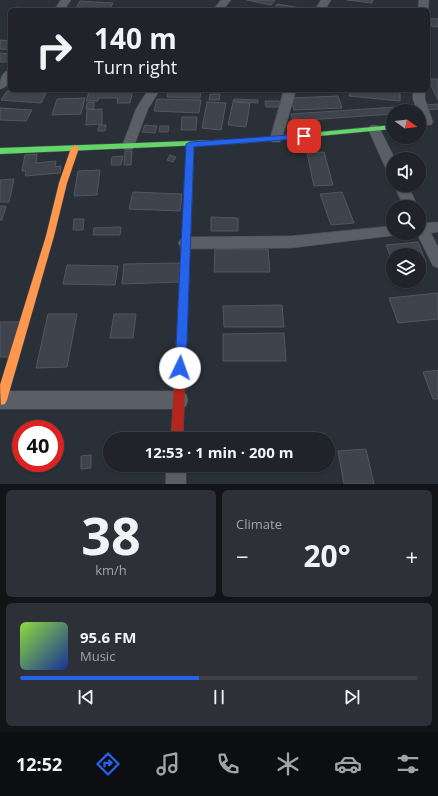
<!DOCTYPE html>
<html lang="en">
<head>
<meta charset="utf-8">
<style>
  :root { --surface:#20242a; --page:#2d3036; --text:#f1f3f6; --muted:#a2a4a8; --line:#3d4147; --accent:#2563eb }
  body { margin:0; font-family:"Open Sans",sans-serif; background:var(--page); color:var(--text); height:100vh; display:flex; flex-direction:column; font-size:15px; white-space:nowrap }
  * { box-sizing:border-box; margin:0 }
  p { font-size:13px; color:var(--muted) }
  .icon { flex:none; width:22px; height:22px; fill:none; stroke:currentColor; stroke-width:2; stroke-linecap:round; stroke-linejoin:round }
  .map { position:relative; height:484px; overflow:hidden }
  .sheet { display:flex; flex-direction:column; gap:6px; padding:6px; background:#121417; flex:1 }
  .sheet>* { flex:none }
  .top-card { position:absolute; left:8px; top:8px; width:422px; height:84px; border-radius:6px; box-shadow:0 1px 3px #0004,0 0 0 1px var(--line); background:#20242a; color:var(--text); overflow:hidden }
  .needle { width:26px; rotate:105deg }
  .tools { position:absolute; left:386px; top:104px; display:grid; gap:8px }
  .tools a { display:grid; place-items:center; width:40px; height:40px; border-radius:50%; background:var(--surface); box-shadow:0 1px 3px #0004,0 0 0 1px var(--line); font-size:20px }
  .speed { position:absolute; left:12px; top:420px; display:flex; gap:8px; font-size:20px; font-weight:700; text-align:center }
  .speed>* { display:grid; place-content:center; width:52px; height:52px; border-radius:50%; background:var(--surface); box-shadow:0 1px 3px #0004,0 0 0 1px var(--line); line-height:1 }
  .speed .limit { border:6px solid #d22; background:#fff; color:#111 }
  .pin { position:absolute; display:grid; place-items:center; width:34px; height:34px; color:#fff; margin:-17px; border-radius:8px; box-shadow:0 2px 6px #0006 }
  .me { position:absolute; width:44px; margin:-22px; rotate:3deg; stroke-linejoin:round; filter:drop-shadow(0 0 3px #0008) }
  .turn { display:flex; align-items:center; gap:14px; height:84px; padding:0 20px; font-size:18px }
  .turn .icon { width:52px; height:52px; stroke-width:2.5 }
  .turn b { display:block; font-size:28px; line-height:34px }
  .big { font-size:30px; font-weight:700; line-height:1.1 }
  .sheet .widget { flex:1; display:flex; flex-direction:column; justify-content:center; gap:6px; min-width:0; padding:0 14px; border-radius:6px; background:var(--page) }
  .sheet .dial { align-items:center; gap:0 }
  .dial b { font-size:52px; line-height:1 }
  .song { display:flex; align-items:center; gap:12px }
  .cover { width:48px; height:48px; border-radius:6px; background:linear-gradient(135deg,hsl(90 70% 55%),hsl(230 70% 35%)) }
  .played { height:4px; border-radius:2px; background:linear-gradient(90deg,var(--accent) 45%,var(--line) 45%) }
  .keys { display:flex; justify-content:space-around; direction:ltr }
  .heat { display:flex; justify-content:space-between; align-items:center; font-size:22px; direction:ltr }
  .sheet .tiles { flex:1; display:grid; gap:6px; grid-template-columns:1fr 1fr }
  .widget:last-child { grid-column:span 2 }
  .trip { position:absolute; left:103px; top:432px; width:232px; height:40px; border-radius:20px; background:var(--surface); box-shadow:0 1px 3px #0004,0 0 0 1px var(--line); font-weight:700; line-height:40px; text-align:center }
  .dock { display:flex; height:64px; justify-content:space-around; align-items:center; background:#0d0e11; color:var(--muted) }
  .dock .icon { width:28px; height:28px }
  .dock .current { color:var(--accent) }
  .dock b { font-size:18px; color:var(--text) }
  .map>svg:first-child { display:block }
  .building { fill:#3f444c; stroke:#52575f }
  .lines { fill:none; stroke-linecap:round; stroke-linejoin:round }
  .street-casing { stroke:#484c55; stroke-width:1 }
  .fast-casing { stroke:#484c55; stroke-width:1 }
  .slow-casing { stroke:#484c55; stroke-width:1 }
  .jam-casing { stroke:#484c55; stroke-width:1 }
  .street { fill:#5a5e66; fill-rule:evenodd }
  .fast { fill:#63d668; fill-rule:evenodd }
  .slow { fill:#ff974d; fill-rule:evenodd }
  .jam { fill:#b3261e; fill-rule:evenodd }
  .route { fill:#2563eb; stroke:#184099 }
</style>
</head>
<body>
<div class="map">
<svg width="438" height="484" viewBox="0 0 438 484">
  <rect width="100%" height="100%" fill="#2a3038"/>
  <!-- building -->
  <g class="building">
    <path d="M247 0H275L271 5Z"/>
    <path d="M347 0H373L372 3Z"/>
    <path d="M80 1 113 3 109 10 76 8Z"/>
    <path d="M277 4 301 8V9L304 10H274Z"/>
    <path d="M17 7 45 10H13Z"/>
    <path d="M428 18 438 19V27L431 26V22H428Z"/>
    <path d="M0 40 10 41V50L0 49Z"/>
    <path d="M0 53 10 54 8 57 10 58 6 62H0Z"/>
    <path d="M428 79H438V100Z"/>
    <path d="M90 90H133L130 103H117L118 98H98V101H86Z"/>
    <path d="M168 90H201L200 98 167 97Z"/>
    <path d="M350 90 400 91V101L349 96Z"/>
    <path d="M7 91 46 93 41 103 1 100Z"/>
    <path d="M210 94H220L219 100H209Z"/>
    <path d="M338 96 342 108 294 110 291 98Z"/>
    <path d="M85 98 81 114 52 115 57 99Z"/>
    <path d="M157 99 201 100 199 113 154 111Z"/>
    <path d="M234 99 258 100V103L233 101Z"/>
    <path d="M265 101H279L280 107H266Z"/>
    <path d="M94 102V109H86L87 103Z"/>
    <path d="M207 102 226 103 221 130 202 128Z"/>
    <path d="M233 102 250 103 246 127 228 125Z"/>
    <path d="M438 104V109L427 110 425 105Z"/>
    <path d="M411 106 414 111H393V114L293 121 291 114Z"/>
    <path d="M0 108 32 110 26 121 0 120Z"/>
    <path d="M102 109V124L86 125 87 110Z"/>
    <path d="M182 117H197L196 130H181Z"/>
    <path d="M99 125H106L105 131H98Z"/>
    <path d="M145 125 157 126 155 133 142 132Z"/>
    <path d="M160 126H169L168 132H159Z"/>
    <path d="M125 151H132L131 165H124Z"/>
    <path d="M324 152 333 185 314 186 307 153Z"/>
    <path d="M37 154 36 163 56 161 55 167 61 166 60 173 25 176 26 171H22L25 155Z"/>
    <path d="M170 155 176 157 173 162 167 160Z"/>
    <path d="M123 156 121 165H111L112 157Z"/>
    <path d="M100 170 97 195 74 196 78 171Z"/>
    <path d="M14 179 9 202H0V180Z"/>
    <path d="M133 192 182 194 180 211 129 209Z"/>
    <path d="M342 192 354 223 331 225 320 194Z"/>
    <path d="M0 206H6L2 220H0Z"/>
    <path d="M211 217 238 218V231H211Z"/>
    <path d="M74 219H84L83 230H73Z"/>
    <path d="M121 227 120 235H93L94 228Z"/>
    <path d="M418 242 426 262H419V255H393V263L386 245Z"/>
    <path d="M215 249H268L270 272H214Z"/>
    <path d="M181 263 180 282 122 284 124 264Z"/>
    <path d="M67 265 118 266 115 285 63 284Z"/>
    <path d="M438 293V319L398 323 389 298Z"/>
    <path d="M282 305 284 327H224L223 306Z"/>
    <path d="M48 314H77L67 367 36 368Z"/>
    <path d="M114 314H136L133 338H110Z"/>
    <path d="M0 322H22L12 357H0Z"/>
    <path d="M284 333 286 361H223V334Z"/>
    <path d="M438 370V399H433L423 372Z"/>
    <path d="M366 449 374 484H344L338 451Z"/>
    <path d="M91 455V468L81 469V456Z"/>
  </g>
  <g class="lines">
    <defs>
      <g id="street">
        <path d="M61 0H71L64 10H54Z"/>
        <path d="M221 0H231L223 10H213Z"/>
        <path d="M321 0H331L325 10H315Z"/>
        <path d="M419 0H429L428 10H418Z"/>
        <path d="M10 70C10 78 10 87 0 89 0 81 0 72 10 70Z"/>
        <path d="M148 90H160L148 109 134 146 133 149 128 150 123 149 122 146 136 109Z"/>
        <path d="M284 90H296L282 139 280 142H272L270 139Z"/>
        <path d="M413 90H425V99L433 122 431 125H423L419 117V111H417L413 99Z"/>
        <path d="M374 125 378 126 380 129 395 159H393V173L388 172 386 169 368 129 370 126Z"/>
        <path d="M394 185H408L418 207H404Z"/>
        <path d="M419 218 424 219 426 223 438 222V232L431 233 438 247V268L433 266 417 234 414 233H419Z"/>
        <path d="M393 226V233H399L398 235 291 248 186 249 181 247 178 243 181 239 186 237 291 236Z"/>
        <path d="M0 391H179L186 394 188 400 186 406 179 409H0Z"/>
        <rect x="166" y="465" width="20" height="19"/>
      </g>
      <path id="fast" d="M393 125V129L246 143 0 154V148L246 139Z"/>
      <g id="slow">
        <path d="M187 142H193L194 144 192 197 188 200 184 197Z"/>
        <path d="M75 145 79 148 67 183 54 236 7 400 5 404 1 405 0 385 46 236 59 183 71 148Z"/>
      </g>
      <path id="jam" d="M188 194 192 197 183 439H171L184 197Z"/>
    </defs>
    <!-- street casing -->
    <use href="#street" class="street-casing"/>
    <!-- fast casing -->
    <use href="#fast" class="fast-casing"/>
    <!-- slow casing -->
    <use href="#slow" class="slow-casing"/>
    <!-- jam casing -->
    <use href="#jam" class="jam-casing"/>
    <!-- street -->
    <use href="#street" class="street"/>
    <!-- fast -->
    <use href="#fast" class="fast"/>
    <!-- slow -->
    <use href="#slow" class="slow"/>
    <!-- jam -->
    <use href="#jam" class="jam"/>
  </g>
  <!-- route -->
  <path class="route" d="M304 134 307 135V138L194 147 186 368 184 372 180 373 176 372 175 368 186 144 190 142Z"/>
</svg>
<div class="tools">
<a><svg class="needle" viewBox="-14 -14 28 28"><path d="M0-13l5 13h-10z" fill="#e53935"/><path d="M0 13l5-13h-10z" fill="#a2a4a8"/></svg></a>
<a><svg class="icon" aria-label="sound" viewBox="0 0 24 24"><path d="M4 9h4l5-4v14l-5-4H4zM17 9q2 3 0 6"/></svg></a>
<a><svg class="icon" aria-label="search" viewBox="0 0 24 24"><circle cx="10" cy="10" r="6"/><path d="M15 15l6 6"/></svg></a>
<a><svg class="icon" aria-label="layers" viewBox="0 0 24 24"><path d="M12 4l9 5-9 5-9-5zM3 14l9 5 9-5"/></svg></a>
</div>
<div class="speed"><div class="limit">40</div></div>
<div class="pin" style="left:304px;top:136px;background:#d93025"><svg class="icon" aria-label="arrive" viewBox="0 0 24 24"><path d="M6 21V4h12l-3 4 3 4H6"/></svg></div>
<svg class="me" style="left:180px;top:368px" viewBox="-20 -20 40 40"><circle r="19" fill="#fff"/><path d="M0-13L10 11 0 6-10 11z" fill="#2563eb"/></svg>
<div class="trip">12:53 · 1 min · 200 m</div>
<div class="top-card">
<div class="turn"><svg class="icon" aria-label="right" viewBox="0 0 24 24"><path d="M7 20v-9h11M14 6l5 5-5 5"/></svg><div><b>140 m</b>Turn right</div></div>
</div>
</div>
<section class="sheet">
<div class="tiles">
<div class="widget dial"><b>38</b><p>km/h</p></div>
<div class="widget"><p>Climate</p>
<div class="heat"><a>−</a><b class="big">20°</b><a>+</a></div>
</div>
<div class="widget">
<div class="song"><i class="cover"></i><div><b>95.6 FM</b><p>Music</p></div></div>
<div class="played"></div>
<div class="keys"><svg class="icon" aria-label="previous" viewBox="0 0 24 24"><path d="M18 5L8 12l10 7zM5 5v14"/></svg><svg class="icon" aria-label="pause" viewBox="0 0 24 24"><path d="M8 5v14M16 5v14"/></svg><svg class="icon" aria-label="next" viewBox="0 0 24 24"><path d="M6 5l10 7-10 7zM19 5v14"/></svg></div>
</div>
</div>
</section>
<nav class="dock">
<b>12:52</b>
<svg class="icon current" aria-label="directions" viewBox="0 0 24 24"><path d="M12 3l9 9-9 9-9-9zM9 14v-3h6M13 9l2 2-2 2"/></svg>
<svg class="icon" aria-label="music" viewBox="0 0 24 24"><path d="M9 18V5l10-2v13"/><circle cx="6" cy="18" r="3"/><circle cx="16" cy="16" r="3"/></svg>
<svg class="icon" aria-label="phone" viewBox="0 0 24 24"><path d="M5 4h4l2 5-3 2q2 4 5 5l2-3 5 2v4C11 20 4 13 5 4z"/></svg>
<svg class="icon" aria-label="climate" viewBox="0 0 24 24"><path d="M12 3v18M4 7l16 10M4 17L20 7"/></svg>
<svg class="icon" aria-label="car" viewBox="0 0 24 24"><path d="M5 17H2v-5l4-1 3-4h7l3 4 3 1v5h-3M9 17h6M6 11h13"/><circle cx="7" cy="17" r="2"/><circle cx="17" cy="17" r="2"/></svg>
<svg class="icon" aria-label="filters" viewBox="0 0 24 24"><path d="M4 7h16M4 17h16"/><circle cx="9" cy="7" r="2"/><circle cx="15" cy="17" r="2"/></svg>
</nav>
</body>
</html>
